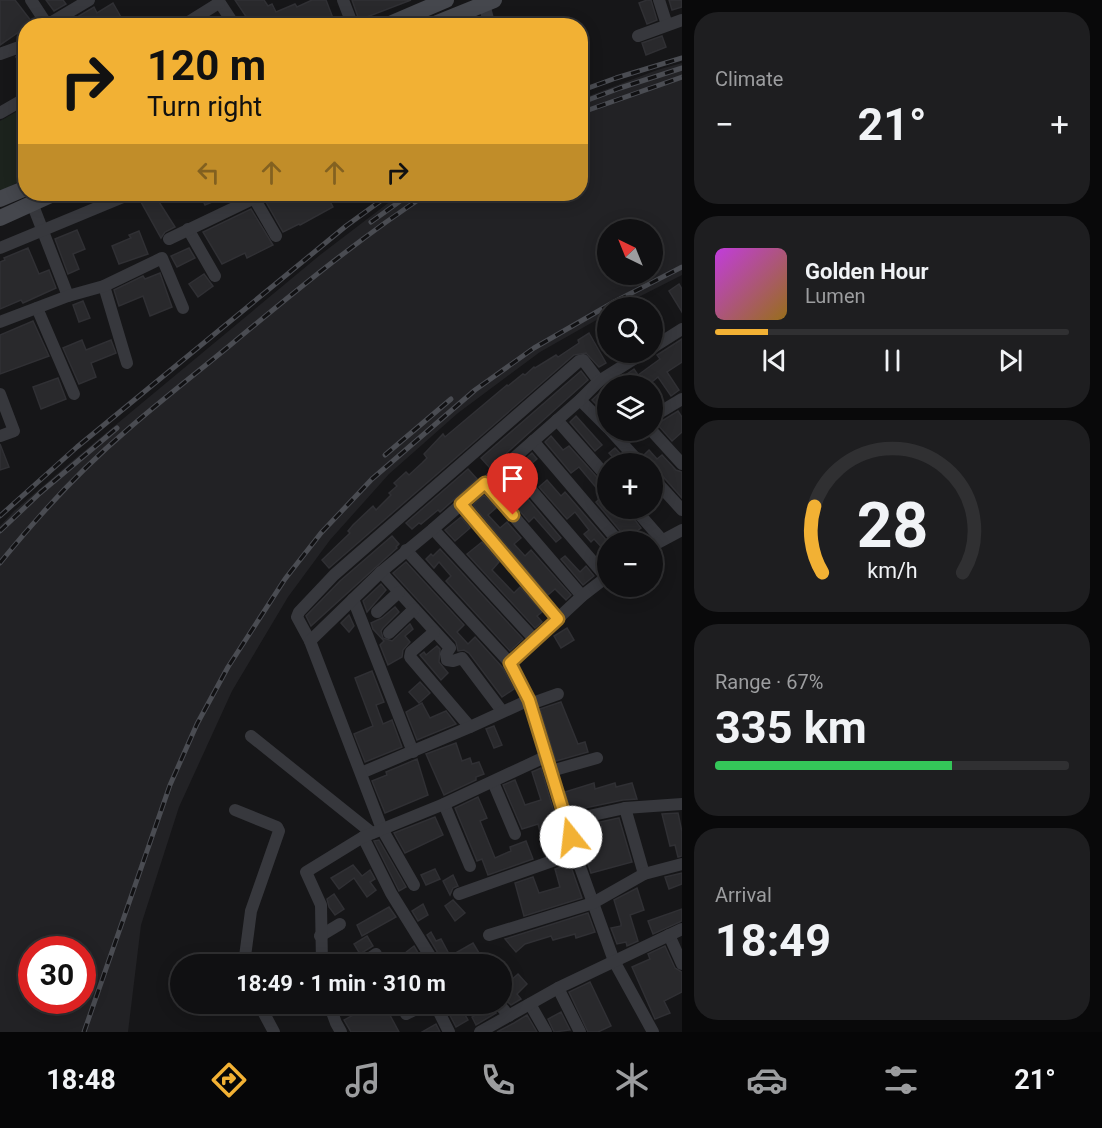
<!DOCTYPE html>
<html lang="en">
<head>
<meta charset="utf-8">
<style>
  :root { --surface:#101012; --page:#1e1e20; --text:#f1f3f6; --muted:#9c9d9f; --line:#303032; --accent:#f2b134 }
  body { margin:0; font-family:Roboto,sans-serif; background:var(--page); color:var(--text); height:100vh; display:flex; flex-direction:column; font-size:22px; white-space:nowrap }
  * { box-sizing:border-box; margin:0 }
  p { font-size:20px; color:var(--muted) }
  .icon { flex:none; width:33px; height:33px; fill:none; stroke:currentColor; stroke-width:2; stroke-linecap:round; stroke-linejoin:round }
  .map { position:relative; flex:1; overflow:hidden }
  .details { display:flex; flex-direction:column; gap:12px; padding:12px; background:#09090a; width:420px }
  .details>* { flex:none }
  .top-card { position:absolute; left:18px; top:18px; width:570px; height:183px; border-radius:24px; box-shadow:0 3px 15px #0003,0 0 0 2px var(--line); background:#f2b134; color:#111; overflow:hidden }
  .needle { width:39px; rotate:317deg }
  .fabs { position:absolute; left:597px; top:219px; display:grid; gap:12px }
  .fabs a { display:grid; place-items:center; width:66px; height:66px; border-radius:50%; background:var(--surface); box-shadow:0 3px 15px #0003,0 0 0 2px var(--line); font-size:30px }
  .speed { position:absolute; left:18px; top:936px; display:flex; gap:12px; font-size:30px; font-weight:700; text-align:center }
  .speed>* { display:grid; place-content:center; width:78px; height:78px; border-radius:50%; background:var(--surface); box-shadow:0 3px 15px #0003,0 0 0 2px var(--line); line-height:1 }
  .speed .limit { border:9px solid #d22; background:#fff; color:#111 }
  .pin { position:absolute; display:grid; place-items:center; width:51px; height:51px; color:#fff; margin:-62px -26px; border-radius:50% 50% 50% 0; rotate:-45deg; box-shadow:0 0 6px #0007 }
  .pin .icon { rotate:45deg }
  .me { position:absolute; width:66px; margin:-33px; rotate:344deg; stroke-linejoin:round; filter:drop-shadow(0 0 4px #0008) }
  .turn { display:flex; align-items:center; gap:21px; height:126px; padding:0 30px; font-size:27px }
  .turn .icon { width:78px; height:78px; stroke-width:2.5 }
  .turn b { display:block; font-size:42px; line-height:51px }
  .lanes { display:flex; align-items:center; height:57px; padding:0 30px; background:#0003; justify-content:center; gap:30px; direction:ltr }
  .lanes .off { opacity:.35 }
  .big { font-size:45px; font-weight:700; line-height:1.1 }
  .details .tile { flex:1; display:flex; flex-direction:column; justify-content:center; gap:9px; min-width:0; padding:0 21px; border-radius:24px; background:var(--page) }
  .details .dial { align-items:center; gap:0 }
  .dial svg { height:156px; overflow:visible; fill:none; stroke:var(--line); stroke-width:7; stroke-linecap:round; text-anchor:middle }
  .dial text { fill:var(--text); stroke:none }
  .song { display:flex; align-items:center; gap:18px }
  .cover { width:72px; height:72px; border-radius:9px; background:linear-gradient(135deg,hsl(290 70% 55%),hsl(40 70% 35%)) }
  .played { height:6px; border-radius:3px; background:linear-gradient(90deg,var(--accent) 15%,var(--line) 15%) }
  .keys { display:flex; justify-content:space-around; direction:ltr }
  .heat { display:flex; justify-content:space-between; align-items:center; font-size:33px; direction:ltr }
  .charge { height:9px; border-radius:4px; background:linear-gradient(90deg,#34c759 67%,var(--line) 0) }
  .trip { position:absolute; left:170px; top:954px; width:342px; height:60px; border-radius:30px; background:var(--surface); box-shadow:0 3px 15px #0003,0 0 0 2px var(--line); font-weight:700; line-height:60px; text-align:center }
  .tab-bar { display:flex; height:96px; justify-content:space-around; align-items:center; background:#060607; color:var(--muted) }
  .tab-bar .icon { width:42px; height:42px }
  .tab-bar .active { color:var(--accent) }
  .tab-bar b { font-size:27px; color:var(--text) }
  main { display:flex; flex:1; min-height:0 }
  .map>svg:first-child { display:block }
  .built { fill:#222225; fill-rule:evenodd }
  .green { fill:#1c231d }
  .building { fill:#29292c; stroke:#303034; stroke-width:1.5 }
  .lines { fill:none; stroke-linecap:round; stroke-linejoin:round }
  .minor { stroke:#37383d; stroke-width:12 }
  .secondary { stroke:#45474d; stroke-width:16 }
  .rail-casing { stroke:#4a4c52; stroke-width:5 }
  .rail { stroke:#111113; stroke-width:3; stroke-dasharray:9; stroke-linecap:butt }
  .route-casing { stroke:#9d7322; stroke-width:15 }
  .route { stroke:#f2b134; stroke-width:10 }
</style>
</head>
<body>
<main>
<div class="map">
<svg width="682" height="1032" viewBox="0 0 682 1032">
  <rect width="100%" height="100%" fill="#161618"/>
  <!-- built -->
  <path class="built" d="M682 63V275L619 307 608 308 607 314 540 352 458 413 389 474 330 540 288 597 232 691 179 807 141 925 128 1032H0V526L14 511 71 462 320 255 400 194H580L581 99 657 70ZM608 230H652V274H608ZM32 950H82V1000H32Z"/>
  <!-- green -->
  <path class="green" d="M25 107V178L0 192V121Z"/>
  <!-- building -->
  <g class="building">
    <path d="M0 0H15L35 26H26V37H23L19 32 0 45Z"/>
    <path d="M46 0H63L66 4 54 11Z"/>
    <path d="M235 0H264L268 6 272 4 276 12 295 4 297 7 312 0H326L336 26H302L299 20 288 26H249L245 19 247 18Z"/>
    <path d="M352 0H411L359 20Z"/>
    <path d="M647 0H651L657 20 647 24 639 3Z"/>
    <path d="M669 0H682V7L672 10Z"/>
    <path d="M113 3 126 26H62L94 7 97 13Z"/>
    <path d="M662 36 666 47 646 55 642 43Z"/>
    <path d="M26 54V75L16 57Z"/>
    <path d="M154 194 175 227 165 232 161 238 141 202Z"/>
    <path d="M200 194H231L205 205Z"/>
    <path d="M278 194H280L282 197 290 194H326L333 207 300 225 299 224 283 232 266 202Z"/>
    <path d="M251 209 273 245 247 258 245 253 222 264 203 232Z"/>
    <path d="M77 230 85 249 73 254 79 269 68 274 55 239Z"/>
    <path d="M139 231 148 254 119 264 112 246 131 238 129 235Z"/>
    <path d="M28 248 39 274 49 270 56 288 23 303 21 300 0 309V262L5 260 4 258Z"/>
    <path d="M189 248 195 258 177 267 171 256Z"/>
    <path d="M160 273 172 307 150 316 143 296 119 306 114 290 143 276 145 279Z"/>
    <path d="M204 274 213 286 198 297 189 284Z"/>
    <path d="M679 284 682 289V312L669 291Z"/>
    <path d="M83 301 90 318 79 322 73 305Z"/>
    <path d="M33 321 49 356 0 374V335Z"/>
    <path d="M589 333 606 363 599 367 586 353 574 355 329 568 322 560 350 533 348 531 353 525 373 506 376 510 391 495 389 493 397 486 394 483 406 472 409 475 422 463 427 458 424 454 443 434 445 437 507 385 508 386 523 374 525 375 534 367 535 368 556 355 558 357 579 343 578 340Z"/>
    <path d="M682 339V362L667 372 679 390 671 396 658 377 647 386H610L634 369 638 375 660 359 657 355Z"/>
    <path d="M82 340 86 350 111 340 116 353 91 363 96 377 79 384 63 348Z"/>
    <path d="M581 371 588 380 490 468 481 458Z"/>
    <path d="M58 378 66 399 41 409 33 387Z"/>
    <path d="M608 385V398L598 406 592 400Z"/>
    <path d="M678 411 682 417V432L672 441 657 424Z"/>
    <path d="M576 416 602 445 595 451 570 422Z"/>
    <path d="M551 436 563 450 569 446 605 486 599 491 579 467 571 473 545 442Z"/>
    <path d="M0 444 9 467 0 470Z"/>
    <path d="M615 448 629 463 628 464H619L609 453Z"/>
    <path d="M649 450 657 459 662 455 676 470 682 472V498L658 471 652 469V464H649L644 455Z"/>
    <path d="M532 453 537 459 524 470 520 464Z"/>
    <path d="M468 469 477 479 440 512 438 510 421 524 419 523 412 529 406 523Z"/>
    <path d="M501 480 507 487 513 481 561 538 556 542 534 517 529 522 497 484Z"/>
    <path d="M547 480 561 496 565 492 608 542V554L594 539 591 542 584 534 589 530 575 512 567 519 539 487Z"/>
    <path d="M484 495 496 508 488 515 500 528 507 522 521 538 514 544 525 556 531 550 571 595 566 600 555 589 548 595 473 505Z"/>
    <path d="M604 495 608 500V508H626L641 528 634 533 639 542H627L625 537 596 502Z"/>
    <path d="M461 517 470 528 455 541 445 530Z"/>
    <path d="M392 536 399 544 396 547 397 548 311 626 306 616 340 581Z"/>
    <path d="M482 542 499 562 492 570 514 593 520 587 542 612 537 616 542 622 535 628 467 554Z"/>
    <path d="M440 549 523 639 510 651 446 581 451 576 439 562 434 568 426 559 431 554 433 556Z"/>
    <path d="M565 556 580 572 586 566 594 576 583 585 561 559Z"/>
    <path d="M406 562 464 625 457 632 468 644 475 637 503 668 514 689 502 697 469 653 464 650 458 651 456 642 393 573Z"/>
    <path d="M381 584 386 590 367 612 363 601Z"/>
    <path d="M395 607 399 612 383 628 381 631 383 638 392 641 410 624 413 629 405 636 410 642 403 650 402 657 388 665 380 645 384 641 373 629 371 623 382 618Z"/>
    <path d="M349 615 354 626 349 632 341 623Z"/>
    <path d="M567 628 574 640 561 648 554 636Z"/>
    <path d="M437 646 440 649 439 662 448 673 441 680 420 655 424 652 426 655Z"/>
    <path d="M372 671 384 702 376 705 383 724 392 720 402 747 365 762 354 734 373 726 355 678Z"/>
    <path d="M420 682 430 693 419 703 409 692Z"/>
    <path d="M561 702 578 744 585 742 588 752 556 761 540 709Z"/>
    <path d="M422 703 430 718 446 711 456 724 417 740 406 712Z"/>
    <path d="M494 726 502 745 494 748 486 729Z"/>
    <path d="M456 743 462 761 470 758 472 764 479 762 484 774 476 777V780L444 795 426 754Z"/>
    <path d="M417 759 428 795 385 813 372 781 387 775 386 772Z"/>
    <path d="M541 768 559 829 541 835 538 824 522 829 503 785 515 780 525 805 541 800 532 772Z"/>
    <path d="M594 783 595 789 615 783 616 787 632 783 637 799 623 800 571 811 565 792Z"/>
    <path d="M478 797 487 818 480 821 495 858 511 851 510 847 526 841 533 859 488 875 482 859 477 861 455 808Z"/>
    <path d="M678 813 682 832V856L678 857 675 845 670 846 662 814Z"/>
    <path d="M435 817 443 835 405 853 394 833Z"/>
    <path d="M619 818 632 862 591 873 578 833 602 826 600 822Z"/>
    <path d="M379 840 406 887 399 891 374 841Z"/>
    <path d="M570 864 582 898 524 916 515 883 533 877 539 893 560 887 555 869Z"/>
    <path d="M353 865 362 876 370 870 375 879 370 882 376 890 367 897 354 878 339 889 331 878Z"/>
    <path d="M435 869 440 879 426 885 421 875Z"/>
    <path d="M682 873V884L669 889 665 877Z"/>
    <path d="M453 875 458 886 453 888 450 895 443 881Z"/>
    <path d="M637 888 644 910 630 915 638 941 627 946 626 942 617 944 611 928 621 926V923L614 900Z"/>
    <path d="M334 894 344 909 335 915 329 907 327 899Z"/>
    <path d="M453 900 465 913 455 921 445 906Z"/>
    <path d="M423 904 428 915 418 921 412 911Z"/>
    <path d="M389 907 396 917 362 936 357 925Z"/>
    <path d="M682 909V921L653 934 648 921Z"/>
    <path d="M588 913 595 932 576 938 575 934 553 940 551 936 525 944 516 952 505 939Z"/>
    <path d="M431 932 436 941 441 939 449 954 441 958 427 935Z"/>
    <path d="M367 936 373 946 360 954 354 944Z"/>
    <path d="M473 943 482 958 468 964H449L445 959Z"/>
    <path d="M414 946 423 961 418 964H375L383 958 384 954 392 963Z"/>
    <path d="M665 946 675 968 682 972V992L664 1001 670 1013 655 1019 632 967 650 959 648 954Z"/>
    <path d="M518 974 527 984 517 994 521 999 511 1005 501 996V989Z"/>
    <path d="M590 982 611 1026 598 1032H588L569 992Z"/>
    <path d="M374 1004H384L399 1032H351L344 1020Z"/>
    <path d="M444 1004H453L456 1009 460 1006 468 1020 456 1027Z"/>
    <path d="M491 1006 496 1013 476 1025 472 1017Z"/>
    <path d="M561 1012 570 1030 554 1032 548 1019Z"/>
    <path d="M527 1015 537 1032H497L514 1023Z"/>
    <path d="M436 1024 440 1032H422Z"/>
  </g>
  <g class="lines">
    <!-- minor -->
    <g class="minor">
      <path d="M31 0 48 26"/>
      <path d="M218 0 235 26"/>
      <path d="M343 0 353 26"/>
      <path d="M659 0 667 25"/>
      <path d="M484 4 490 26"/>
      <path d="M47 25 89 0"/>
      <path d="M182 26 219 3"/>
      <path d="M638 36 682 20"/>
      <path d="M0 54 25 45"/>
      <path d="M0 113 26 98"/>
      <path d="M254 198 276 236"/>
      <path d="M32 203 68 296"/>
      <path d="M188 229 215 276"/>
      <path d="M169 239 263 194"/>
      <path d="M0 248 123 197"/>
      <path d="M104 286 127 363"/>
      <path d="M37 308 74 394"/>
      <path d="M0 322 68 296 104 286 162 258 183 308"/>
      <path d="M652 348 682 329"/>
      <path d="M0 394 14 431 0 436"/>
      <path d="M580 400 608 428"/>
      <path d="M652 417 682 399"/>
      <path d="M557 420 608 478"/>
      <path d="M610 430 641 464"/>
      <path d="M651 430 682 464"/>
      <path d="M533 441 619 542"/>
      <path d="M508 463 606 577"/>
      <path d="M652 477 682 510"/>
      <path d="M485 483 582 596"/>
      <path d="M461 504 558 619"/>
      <path d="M634 508 662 540"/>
      <path d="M433 529 535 640"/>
      <path d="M652 546 682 530"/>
      <path d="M406 550 510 663 529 700 575 853 614 961 653 1032"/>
      <path d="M381 572 450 648 446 654 447 660 453 661 462 658 502 711"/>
      <path d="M353 599 413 752"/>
      <path d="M377 612 399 592"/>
      <path d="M434 632 411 652 410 657 470 727"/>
      <path d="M389 633 414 609"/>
      <path d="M310 641 297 617 299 612 334 575 579 361 583 360 599 381"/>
      <path d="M510 663 582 596 608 576"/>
      <path d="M530 704 558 694"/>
      <path d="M251 736 372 833"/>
      <path d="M551 771 597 758"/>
      <path d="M361 773 470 727 529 700"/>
      <path d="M493 782 515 834"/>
      <path d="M444 804 470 866"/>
      <path d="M235 810 277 827 279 831 251 911 244 964"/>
      <path d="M566 821 625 808"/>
      <path d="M363 837 391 893 435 964"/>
      <path d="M644 874 625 808 682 804"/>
      <path d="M414 885 382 829 310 641 381 572 433 529 580 400 599 381 645 352"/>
      <path d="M459 894 575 853"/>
      <path d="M489 935 593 903 644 874 682 864"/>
      <path d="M669 935 682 964"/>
      <path d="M320 936 340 924"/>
      <path d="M207 964H212"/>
      <path d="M322 964 321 905 306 872 363 837 444 804 547 756"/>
      <path d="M361 964 376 954"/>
      <path d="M558 988 580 1032"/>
      <path d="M259 1004 274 1032"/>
      <path d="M329 1004 336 1023 341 1032"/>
      <path d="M435 1004 449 1032"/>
      <path d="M499 1004 509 1016"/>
      <path d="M530 1004 546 1032"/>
      <path d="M406 1014 427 1004"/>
      <path d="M480 1032 558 988 682 929"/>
    </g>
    <!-- secondary -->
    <g class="secondary">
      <path d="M385 26 446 0"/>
      <path d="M430 26 494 0"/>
      <path d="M0 199 26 188"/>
      <path d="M0 218 53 194"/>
    </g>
    <defs>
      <g id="rail">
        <path d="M580 91 616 78 682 58"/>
        <path d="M580 103 620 88 682 68"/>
        <path d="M580 113 682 77"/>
        <path d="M371 222 410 194"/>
        <path d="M385 455 451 399"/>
        <path d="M0 516 77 447 346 226 390 194"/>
        <path d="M0 531 40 493 117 428"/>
        <path d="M0 563C38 516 79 471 126 431 159 402 194 375 228 347 293 293 357 240 427 194"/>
        <path d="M84 1032 170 785 197 724 228 667 285 579 321 533 372 479 475 390 534 348 614 302 682 267"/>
      </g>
    </defs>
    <!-- rail casing -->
    <use href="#rail" class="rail-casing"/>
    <!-- rail -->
    <use href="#rail" class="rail"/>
  </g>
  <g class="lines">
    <defs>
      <path id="route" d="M513 515 485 483 461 504 558 619 510 663 529 700 571 837"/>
    </defs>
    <!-- route casing -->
    <use href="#route" class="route-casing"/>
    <!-- route -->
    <use href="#route" class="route"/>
  </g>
</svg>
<div class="fabs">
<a><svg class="needle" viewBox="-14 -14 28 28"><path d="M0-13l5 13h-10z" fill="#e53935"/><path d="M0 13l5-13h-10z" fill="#9c9d9f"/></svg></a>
<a><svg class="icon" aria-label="search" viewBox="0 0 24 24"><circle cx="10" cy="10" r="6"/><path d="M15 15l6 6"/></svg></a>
<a><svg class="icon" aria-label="layers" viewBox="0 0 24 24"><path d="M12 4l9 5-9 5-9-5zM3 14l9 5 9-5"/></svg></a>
<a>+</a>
<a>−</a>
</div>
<div class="speed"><div class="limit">30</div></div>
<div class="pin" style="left:513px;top:515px;background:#d93025"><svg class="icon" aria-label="arrive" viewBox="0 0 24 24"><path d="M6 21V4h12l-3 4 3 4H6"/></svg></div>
<svg class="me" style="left:571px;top:837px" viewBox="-20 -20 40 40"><circle r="19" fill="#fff"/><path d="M0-13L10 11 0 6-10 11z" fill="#f2b134"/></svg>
<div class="trip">18:49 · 1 min · 310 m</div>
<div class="top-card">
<div class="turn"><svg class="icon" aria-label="right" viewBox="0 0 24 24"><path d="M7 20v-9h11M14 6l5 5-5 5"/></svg><div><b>120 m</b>Turn right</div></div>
<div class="lanes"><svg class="icon off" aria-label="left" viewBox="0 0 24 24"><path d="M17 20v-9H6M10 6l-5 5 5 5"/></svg><svg class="icon off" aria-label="ahead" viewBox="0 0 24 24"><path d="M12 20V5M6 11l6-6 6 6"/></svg><svg class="icon off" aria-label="ahead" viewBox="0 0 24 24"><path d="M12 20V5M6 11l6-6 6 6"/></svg><svg class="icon" aria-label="right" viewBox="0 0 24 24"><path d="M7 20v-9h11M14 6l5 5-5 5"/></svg></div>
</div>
</div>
<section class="details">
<div class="tile"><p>Climate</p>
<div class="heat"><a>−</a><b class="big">21°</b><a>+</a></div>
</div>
<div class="tile">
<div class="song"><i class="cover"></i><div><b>Golden Hour</b><p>Lumen</p></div></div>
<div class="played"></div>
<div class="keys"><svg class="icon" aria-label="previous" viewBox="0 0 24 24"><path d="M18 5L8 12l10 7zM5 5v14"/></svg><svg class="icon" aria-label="pause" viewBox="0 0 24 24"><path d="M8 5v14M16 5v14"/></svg><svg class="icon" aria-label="next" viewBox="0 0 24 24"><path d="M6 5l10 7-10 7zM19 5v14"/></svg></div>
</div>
<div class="tile dial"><svg viewBox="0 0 100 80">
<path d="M14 69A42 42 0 1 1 86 69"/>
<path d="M14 69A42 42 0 0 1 10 35" stroke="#f2b134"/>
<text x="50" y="56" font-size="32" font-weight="700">28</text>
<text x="50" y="72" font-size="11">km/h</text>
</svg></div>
<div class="tile"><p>Range · 67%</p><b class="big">335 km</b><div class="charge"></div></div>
<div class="tile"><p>Arrival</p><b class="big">18:49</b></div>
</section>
</main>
<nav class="tab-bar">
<b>18:48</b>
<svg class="icon active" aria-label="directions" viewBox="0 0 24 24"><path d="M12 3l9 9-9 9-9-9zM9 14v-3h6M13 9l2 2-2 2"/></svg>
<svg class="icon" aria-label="music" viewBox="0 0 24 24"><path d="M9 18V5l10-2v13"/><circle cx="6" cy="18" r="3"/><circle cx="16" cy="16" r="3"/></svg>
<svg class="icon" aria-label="phone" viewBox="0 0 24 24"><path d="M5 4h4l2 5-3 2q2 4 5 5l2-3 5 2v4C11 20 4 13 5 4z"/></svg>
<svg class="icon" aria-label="climate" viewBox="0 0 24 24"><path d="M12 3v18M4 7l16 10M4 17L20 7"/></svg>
<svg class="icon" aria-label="car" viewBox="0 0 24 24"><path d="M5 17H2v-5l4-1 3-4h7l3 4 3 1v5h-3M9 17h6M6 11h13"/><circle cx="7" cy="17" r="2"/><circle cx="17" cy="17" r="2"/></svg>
<svg class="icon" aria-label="filters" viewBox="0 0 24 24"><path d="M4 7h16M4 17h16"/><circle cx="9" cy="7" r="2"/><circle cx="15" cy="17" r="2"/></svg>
<b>21°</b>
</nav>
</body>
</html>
